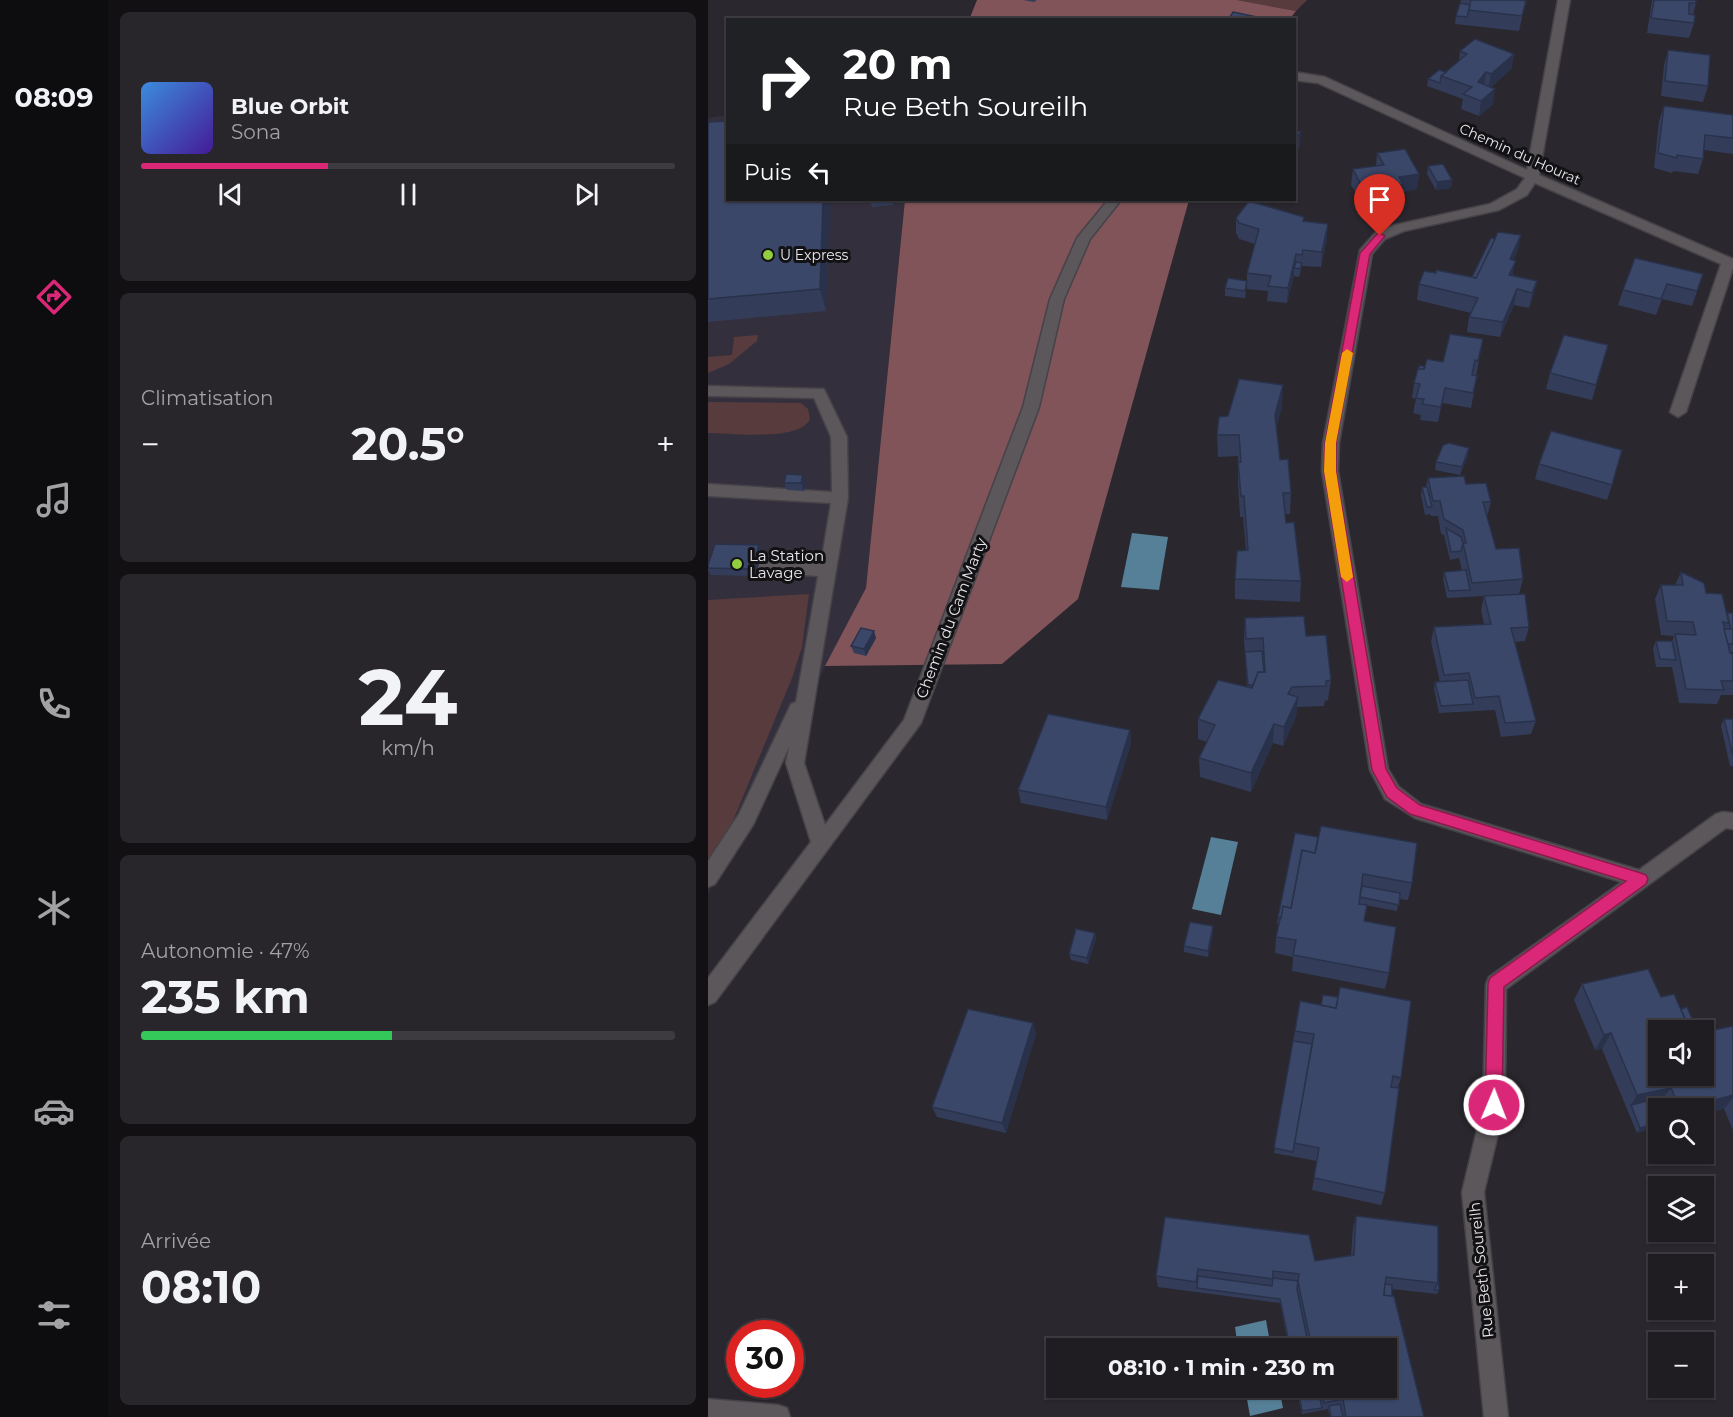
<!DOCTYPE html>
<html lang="fr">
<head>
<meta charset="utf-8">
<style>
  :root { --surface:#201d22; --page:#28262a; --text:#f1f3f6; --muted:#a2a2a5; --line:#3d3b40; --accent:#db2777 }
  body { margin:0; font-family:Montserrat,sans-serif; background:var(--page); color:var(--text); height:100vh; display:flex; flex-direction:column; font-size:22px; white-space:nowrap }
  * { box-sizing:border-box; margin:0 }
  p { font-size:20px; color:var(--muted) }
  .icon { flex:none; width:33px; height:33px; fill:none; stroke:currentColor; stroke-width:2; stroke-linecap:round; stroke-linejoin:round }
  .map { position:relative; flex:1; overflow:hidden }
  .drawer { display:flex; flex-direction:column; gap:12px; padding:12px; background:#121013; width:600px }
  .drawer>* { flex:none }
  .banner { position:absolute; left:18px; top:18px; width:570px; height:183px; border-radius:0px; box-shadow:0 2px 4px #0004,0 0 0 2px var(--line); background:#202124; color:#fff; overflow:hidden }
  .controls { position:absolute; left:940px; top:1020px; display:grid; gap:12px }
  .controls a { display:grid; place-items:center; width:66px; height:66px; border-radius:0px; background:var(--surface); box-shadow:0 2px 4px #0004,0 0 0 2px var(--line); font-size:30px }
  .speed { position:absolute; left:18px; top:1320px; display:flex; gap:12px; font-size:30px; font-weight:700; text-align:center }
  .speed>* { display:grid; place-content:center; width:78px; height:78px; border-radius:50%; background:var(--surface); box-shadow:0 2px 4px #0004,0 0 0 2px var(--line); line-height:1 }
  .speed .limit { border:9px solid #d22; background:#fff; color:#111 }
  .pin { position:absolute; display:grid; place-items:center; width:51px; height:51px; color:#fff; margin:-62px -26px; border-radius:50% 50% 50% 0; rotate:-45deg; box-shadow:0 0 6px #0007 }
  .pin .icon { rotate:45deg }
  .me { position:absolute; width:66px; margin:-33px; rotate:1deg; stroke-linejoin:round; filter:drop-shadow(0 0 4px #0008) }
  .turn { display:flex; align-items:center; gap:21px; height:126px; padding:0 18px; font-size:27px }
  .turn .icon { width:78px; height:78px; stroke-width:2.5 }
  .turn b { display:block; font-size:42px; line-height:51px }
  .then { display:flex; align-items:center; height:57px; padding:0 18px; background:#0003; gap:12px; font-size:22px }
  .big { font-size:45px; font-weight:700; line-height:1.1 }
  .drawer .card { flex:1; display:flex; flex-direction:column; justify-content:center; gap:9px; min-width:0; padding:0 21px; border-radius:9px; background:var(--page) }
  .drawer .dial { align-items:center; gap:0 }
  .dial b { font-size:78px; line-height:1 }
  .song { display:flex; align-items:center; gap:18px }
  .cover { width:72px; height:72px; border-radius:9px; background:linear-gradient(135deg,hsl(210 70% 55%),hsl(260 70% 35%)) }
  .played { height:6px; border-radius:3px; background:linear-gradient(90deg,var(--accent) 35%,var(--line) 35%) }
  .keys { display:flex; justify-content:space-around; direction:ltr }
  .heat { display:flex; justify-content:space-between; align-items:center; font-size:33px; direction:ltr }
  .charge { height:9px; border-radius:4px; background:linear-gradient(90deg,#34c759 47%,var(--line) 0) }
  .trip { position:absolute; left:338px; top:1338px; width:351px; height:60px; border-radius:0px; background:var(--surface); box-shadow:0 2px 4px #0004,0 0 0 2px var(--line); font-weight:700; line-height:60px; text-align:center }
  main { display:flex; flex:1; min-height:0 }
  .menu { display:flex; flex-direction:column; width:108px; justify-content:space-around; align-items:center; background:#0d0c0e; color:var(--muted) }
  .menu .icon { width:42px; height:42px }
  .menu .on { color:var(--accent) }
  .menu b { font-size:27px; color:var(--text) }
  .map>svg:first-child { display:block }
  .built { fill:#342f3c }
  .green { fill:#583b3d }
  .forest { fill:#815459 }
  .water { fill:#568098 }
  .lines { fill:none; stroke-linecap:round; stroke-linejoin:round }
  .minor-casing { stroke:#454248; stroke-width:3 }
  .minor { fill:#5b575a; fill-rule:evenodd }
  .wall { fill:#333d5a }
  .shaded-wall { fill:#29324a }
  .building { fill:#3b4769; stroke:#29324a; stroke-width:1.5 }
  .route { fill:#db2777; stroke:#8e194d; stroke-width:1.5 }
  .slow { fill:#f59e0b }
  .poi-dot { fill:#91cd3f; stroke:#121114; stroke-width:2 }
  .labels { text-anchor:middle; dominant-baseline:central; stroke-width:6; stroke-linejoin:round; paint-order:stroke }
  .far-street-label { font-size:14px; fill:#e9e7eb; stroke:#121114 }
  .far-poi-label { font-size:14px; fill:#e9e7eb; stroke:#121114; text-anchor:start }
  .poi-label { font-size:15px; fill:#e9e7eb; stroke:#121114; text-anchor:start }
  .street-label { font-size:15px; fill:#e9e7eb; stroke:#121114 }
</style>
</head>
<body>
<main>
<nav class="menu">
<b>08:09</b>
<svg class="icon on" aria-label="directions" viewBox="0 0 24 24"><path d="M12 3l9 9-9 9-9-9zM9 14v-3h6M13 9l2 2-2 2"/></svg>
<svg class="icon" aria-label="music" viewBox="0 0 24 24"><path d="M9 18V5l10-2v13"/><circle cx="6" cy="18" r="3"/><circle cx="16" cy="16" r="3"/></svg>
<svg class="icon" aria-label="phone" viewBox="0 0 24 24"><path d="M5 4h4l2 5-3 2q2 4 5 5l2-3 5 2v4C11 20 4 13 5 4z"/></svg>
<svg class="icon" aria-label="climate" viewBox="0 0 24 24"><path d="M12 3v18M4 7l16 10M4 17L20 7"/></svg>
<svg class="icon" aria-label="car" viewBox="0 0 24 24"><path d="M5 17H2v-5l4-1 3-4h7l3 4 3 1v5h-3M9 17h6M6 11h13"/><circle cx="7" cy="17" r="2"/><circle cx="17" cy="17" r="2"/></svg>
<svg class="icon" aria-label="filters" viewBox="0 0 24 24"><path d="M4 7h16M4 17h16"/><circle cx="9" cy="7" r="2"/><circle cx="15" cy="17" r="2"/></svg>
</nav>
<section class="drawer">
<div class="card">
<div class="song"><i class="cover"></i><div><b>Blue Orbit</b><p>Sona</p></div></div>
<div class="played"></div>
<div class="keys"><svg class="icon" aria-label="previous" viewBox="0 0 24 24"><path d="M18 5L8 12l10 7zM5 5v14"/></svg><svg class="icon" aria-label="pause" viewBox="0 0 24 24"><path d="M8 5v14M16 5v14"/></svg><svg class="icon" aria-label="next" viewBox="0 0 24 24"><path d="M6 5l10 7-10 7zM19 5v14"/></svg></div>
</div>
<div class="card"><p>Climatisation</p>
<div class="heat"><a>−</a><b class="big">20.5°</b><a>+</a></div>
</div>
<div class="card dial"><b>24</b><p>km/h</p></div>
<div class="card"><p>Autonomie · 47%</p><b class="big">235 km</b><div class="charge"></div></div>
<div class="card"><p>Arrivée</p><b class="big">08:10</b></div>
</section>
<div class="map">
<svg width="1025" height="1417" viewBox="0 0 1025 1417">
  <rect width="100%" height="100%" fill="#2a272e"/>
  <!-- built -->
  <path class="built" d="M19 115 20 200H197L158 588 0 894V118Z"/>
  <!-- green -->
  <g class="green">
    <path d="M529 0H599L588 11Z"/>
    <path d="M50 335 49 341 21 364 0 373V357L24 355 26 337Z"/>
    <path d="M0 402 93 403 100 409 102 419C92 442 22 433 0 433Z"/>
    <path d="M101 594 94 647 84 678 22 828 0 861V600Z"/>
  </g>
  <!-- forest -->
  <g class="forest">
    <path d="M269 0H529L588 11 581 20H261Z"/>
    <path d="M197 200H481L370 599 294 664 117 666 158 588Z"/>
  </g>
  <!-- water -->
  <g class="water">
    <path d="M424 533 460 537 451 590 413 587Z"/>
    <path d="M503 837 530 842 513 915 484 909Z"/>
    <path d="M558 1320 563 1348H530L527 1327Z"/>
    <path d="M537 1388H571L575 1408 542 1416Z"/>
  </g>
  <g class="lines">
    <defs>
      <g id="minor">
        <path d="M850 0H862L831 175 1025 259V268L978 412 970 417 962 412 1013 264 827 183 819 195 791 210 696 231 677 239 664 254 631 443 630 471 680 769 691 787 713 804 931 870 1008 814 1015 812 1025 813V829L1018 828 798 989 797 1105 776 1192 800 1417H776L754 1192 775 1105 778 984 781 977 914 882 707 818 677 799 662 770 614 471 615 443 652 250 667 233 687 225 782 204 809 189 817 178 610 83 586 80V72L617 77 819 170Z"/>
        <path d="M400 200H413L382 239 356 299 331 407 213 723 7 1002 0 1005V978L103 842 78 763 81 747 45 825 7 884 0 887V861L31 814 83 704 88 702 110 576 51 572 45 570 43 566 45 562 51 560 113 563 123 503 0 496V484L124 492 123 437 106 398 0 396V386L116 389 139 437 140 498 96 763 117 825 196 720 315 407 342 299 369 238Z"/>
        <path d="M0 1399 70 1405 79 1408 82 1417H0Z"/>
      </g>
    </defs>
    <!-- minor casing -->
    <use href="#minor" class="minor-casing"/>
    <!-- minor -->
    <use href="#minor" class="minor"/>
  </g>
  <!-- wall -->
  <g class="wall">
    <path d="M315 0H329L326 2Z"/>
    <path d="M753 0H811L818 1 811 31 747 24 748 16Z"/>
    <path d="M944 0 988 3 985 15 986 23 981 38 939 33Z"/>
    <path d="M960 50 1000 86 995 102 953 96 956 65Z"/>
    <path d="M752 51 806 54 803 69 783 87 785 104 771 116 753 109 755 99 719 86 720 79 738 72 751 61Z"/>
    <path d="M956 106 1025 115V154L996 150 995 159 990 174 965 171 964 173 946 168 951 121Z"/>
    <path d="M0 122 20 200H122L118 311 0 322Z"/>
    <path d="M669 153 711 174 709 189 694 192 693 200 672 202 668 196 651 198 643 185 645 169 668 166Z"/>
    <path d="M720 166 744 180 743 188 728 190 719 174Z"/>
    <path d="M162 200H185V205L164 207Z"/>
    <path d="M528 218 596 221 619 239 613 267 594 266 591 277 586 276 579 303 559 301 560 291 539 289V273L547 244 531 239 528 233Z"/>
    <path d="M810 250 805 260V275L829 281 825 297 821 308 806 305 792 337 759 332 761 317 763 313 709 300 711 284 728 273 764 277Z"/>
    <path d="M995 274 984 306 954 299 948 315 910 305 915 290Z"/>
    <path d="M517 288 538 289 537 298 517 296Z"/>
    <path d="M775 339 768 376H769L763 408 734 403 730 422 712 420 713 415 705 413 708 399 704 398 706 383 717 367 735 362Z"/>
    <path d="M900 345 884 400 838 389 842 373Z"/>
    <path d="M574 407 568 428 572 460 583 493 582 514H577L578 523 593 581 592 602 527 599V579L538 550 535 517H532L530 484V456L510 457 509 435 520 416Z"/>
    <path d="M760 456 752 475 727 470 728 462Z"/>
    <path d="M831 464 904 485 899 500 827 479Z"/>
    <path d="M720 478 758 484 783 502 779 517 788 549 815 579 811 594 821 627 817 641 807 642 828 721 823 734 793 737 787 710 731 713 726 689 727 682H732L723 642 726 627 776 624 773 610 776 596 739 598 735 579 736 572 754 571 751 558 742 560 736 535 733 534 730 516H723L722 514 717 515 713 495 714 487H718Z"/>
    <path d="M76 483H98L96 491 79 490Z"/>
    <path d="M51 545 55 552 47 576 3 575 0 570V565Z"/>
    <path d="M973 572 998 593 1019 614 1025 613V652H1021L1022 653 1025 654V695H1013L1009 704 971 703 964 667H948L945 648 948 641H964L966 636 953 635 947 599 953 585H967Z"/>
    <path d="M537 618 598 636 623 680 620 700 617 701 616 706 589 707 588 717 575 746 565 743 543 792 492 777 491 758 499 742 490 739V719L539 687 536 639Z"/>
    <path d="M168 638 158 656 146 653 143 646Z"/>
    <path d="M1016 719H1025V766H1022L1013 726Z"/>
    <path d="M422 730 423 744 399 820 313 803 310 790Z"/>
    <path d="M587 833 704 883 700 900 691 899 689 911 651 904 656 921 681 973 677 989 584 971 585 957 567 953 568 937 571 924H569L570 917Z"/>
    <path d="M505 926V933L500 957 476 952V946Z"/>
    <path d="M387 933 388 939 380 964 363 960 361 954Z"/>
    <path d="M874 984 951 1076 1025 1026V1130L1016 1109 951 1108V1127L929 1133 894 1049 887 1050 866 1000Z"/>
    <path d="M592 1001 693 1078 690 1087 677 1193 673 1205 604 1190 609 1161 566 1153Z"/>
    <path d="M325 1023 328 1034 298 1133 229 1117 224 1107Z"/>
    <path d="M648 1216 730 1276 731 1290 729 1294 684 1289V1296L716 1417H622L620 1409 594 1414 588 1388H678V1348H581L572 1303 450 1287 448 1276 457 1217 607 1261 643 1255 645 1228Z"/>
  </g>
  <!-- shaded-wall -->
  <g class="shaded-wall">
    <path d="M806 54 803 69 780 89 783 74Z"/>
    <path d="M778 72 776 87 770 82Z"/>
    <path d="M787 89 785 104 771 116 773 101Z"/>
    <path d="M593 132 592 147 586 155V141Z"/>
    <path d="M711 174 709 189 694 192 693 200 672 202 674 187 691 177Z"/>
    <path d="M670 180 668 196 651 198 652 183Z"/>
    <path d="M744 180 743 188 728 190 729 182Z"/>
    <path d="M115 200H122L118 311 112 289Z"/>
    <path d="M620 224 619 239 613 267 614 252Z"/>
    <path d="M813 235 810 250 799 275 802 259Z"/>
    <path d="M588 254 587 269 586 268V276L579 303 580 288Z"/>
    <path d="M808 261 804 276 801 275Z"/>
    <path d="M829 281 825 297 821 308 824 293Z"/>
    <path d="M809 289 806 305 792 337 795 322Z"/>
    <path d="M575 385 574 407 566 436 567 415Z"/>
    <path d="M761 448 760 456 752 475 754 467Z"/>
    <path d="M95 475 98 483 96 491 93 483Z"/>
    <path d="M51 545 55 552 47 576 44 569Z"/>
    <path d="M166 631 168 638 158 656 156 649Z"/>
    <path d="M590 697 588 717 575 746 576 727Z"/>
    <path d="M566 724 565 743 543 792V773Z"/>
    <path d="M422 730 423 744 399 820 398 807Z"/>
    <path d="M505 926V933L500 957V951Z"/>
    <path d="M387 933 388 939 380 964 379 958Z"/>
    <path d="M325 1023 328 1034 298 1133 294 1123Z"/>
    <path d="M903 1033 894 1049 887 1050 896 1035Z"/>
    <path d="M963 1088 952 1102 923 1105 929 1095Z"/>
    <path d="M1025 1095V1098L1016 1109 996 1114V1108H978Z"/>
    <path d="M951 1123V1127L929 1133 932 1128Z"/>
  </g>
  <!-- building -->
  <g class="building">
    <path d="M763 0H811L818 1 814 16 760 10Z"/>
    <path d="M946 0H988V3H981V14L987 15 986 23 943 18Z"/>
    <path d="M752 3 762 5 759 17 748 16Z"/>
    <path d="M525 12 563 20H520Z"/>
    <path d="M767 39 806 54 783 74 778 72 770 82 787 89 773 101 755 94 764 87 733 76 759 54 752 51Z"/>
    <path d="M960 50 1002 55 1000 86 957 81Z"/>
    <path d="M731 70 738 72 733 76 732 83 720 79Z"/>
    <path d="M956 106 1025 115V138L997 135 995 159 969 155V158L950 153Z"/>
    <path d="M20 121V200H115L112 289 0 299V122Z"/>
    <path d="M586 130 593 132 586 141Z"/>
    <path d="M697 149 711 174 691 177 695 184 674 187 670 180 652 183 645 169 676 165 669 153Z"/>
    <path d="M735 164 744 180 729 182 720 166Z"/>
    <path d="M541 201 596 217 595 221 620 224 614 252 595 250 594 255 588 254 580 288 560 286 563 276 539 273 551 229 531 223 528 218Z"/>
    <path d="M790 232 813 235 802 259 808 261 801 275 829 281 824 293 809 289 795 322 761 317 770 298 711 284 716 271 728 273V270L768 278Z"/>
    <path d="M783 238 787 239 768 278 764 277Z"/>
    <path d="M927 258 995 274 989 291 959 284 953 299 915 290Z"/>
    <path d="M588 262 594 263 592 269 586 268Z"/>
    <path d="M520 278 539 281 537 291 517 288Z"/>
    <path d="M742 334 775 339 770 361 767 360 764 375 769 376 765 393 737 388 733 407 714 404 716 399 708 398 712 384 706 383 710 368 716 369 719 359 735 362Z"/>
    <path d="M856 335 900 345 888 385 842 373Z"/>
    <path d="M711 365 717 367 716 369H711Z"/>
    <path d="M531 379 575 385 567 415 572 460 580 459 583 493H575L578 523 586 522 593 581 527 579 529 551 540 550 536 496H533L530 462H533L531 435H509L511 417 520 416Z"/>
    <path d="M843 431 914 450 904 485 831 464Z"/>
    <path d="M741 443 761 448 754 467 728 462 735 445Z"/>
    <path d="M78 474 95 475 93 483H76Z"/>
    <path d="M756 476 758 484 778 483 783 502H775L788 549 811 548 815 579 764 583 755 543H758L755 530 736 519 732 501H725L720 478Z"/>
    <path d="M714 487H719L724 507H719Z"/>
    <path d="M738 528 753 537 755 543 753 551 743 552Z"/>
    <path d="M7 544 51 545 44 569 0 568V565Z"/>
    <path d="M758 570 762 590 741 591 736 572Z"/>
    <path d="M973 572 996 583 998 593 1014 594 1021 623 1015 622 1022 653 1025 654V681H1013L1016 690 978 689 967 634 988 635 985 622 959 621 953 585H975Z"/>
    <path d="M817 594 821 627 803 628 828 721 797 723 791 696 767 698 761 673 736 675 726 627 783 624 776 596Z"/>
    <path d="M1019 613H1025V644H1020L1016 629H1023Z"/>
    <path d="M596 616 598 636 618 635 623 680 618 681V686L584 687 580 694 590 697 576 727 566 724 543 773 491 758 507 725 490 719 510 680 544 688 550 672H557L555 638 538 639 537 618Z"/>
    <path d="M153 628 166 631 156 649 143 646Z"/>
    <path d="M948 641H964L968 660 952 659Z"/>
    <path d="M554 651 556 672H550L545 685H540L537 652Z"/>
    <path d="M760 680 765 704 733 706 727 682Z"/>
    <path d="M340 714 422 730 398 807 310 790Z"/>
    <path d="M1016 719H1025V756Z"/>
    <path d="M613 826 709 843 704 883 655 874 651 904 659 905 656 921 688 927 681 973 585 955 588 940 568 937 575 906 583 908 594 850 607 853Z"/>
    <path d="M587 833 610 837 607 853 594 850 583 908 575 906 573 918 570 917Z"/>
    <path d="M654 886 692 893 691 905 652 897Z"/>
    <path d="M482 922 505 926 500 951 476 946Z"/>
    <path d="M368 929 387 933 379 958 361 954Z"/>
    <path d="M940 969 953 997 966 994 982 1030H951V1076H996V1032L1025 1026V1095L978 1108H972L963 1088 929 1095 903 1033 896 1035 874 984Z"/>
    <path d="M632 987 703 1001 693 1078 685 1076 683 1087 691 1088 677 1193 606 1178 611 1148 586 1143 606 1034 587 1031 592 1001 628 1008Z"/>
    <path d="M615 995 630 997 628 1008 613 1005Z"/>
    <path d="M979 1007 989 1030H982L973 1009Z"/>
    <path d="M260 1009 325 1023 294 1123 224 1107Z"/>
    <path d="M585 1041 604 1044 585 1152 566 1148Z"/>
    <path d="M956 1097 961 1108H951V1123L932 1128 923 1105Z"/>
    <path d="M648 1216 730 1226V1283L678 1277 676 1295 686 1296 716 1417H638L635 1399 616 1403 613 1388H678V1348H604L590 1282 591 1274 565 1271V1279L490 1269 488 1282 448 1276 457 1217 601 1235 607 1261 646 1255Z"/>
    <path d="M490 1276 564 1286 565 1278 590 1281 589 1289 601 1348H582L572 1299 489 1288Z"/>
    <path d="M730 1276 731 1290H726L730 1283Z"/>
    <path d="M677 1284 684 1285V1296L676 1295Z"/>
    <path d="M590 1388H610L614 1408 594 1411Z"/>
    <path d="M632 1404 635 1417H623L621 1406Z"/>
  </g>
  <!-- route -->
  <path class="route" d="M672 233 677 236 662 254 628 443V471L678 769 689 788 712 805 933 873 938 875 940 879 938 884 796 987 794 1105 791 1111 786 1113 780 1111 777 1105 780 984 782 978 918 881 702 814 679 797 664 770 616 471 617 443 652 253 669 234Z"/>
  <!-- slow -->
  <path class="slow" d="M639 349 645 353 628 443V471L645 577 639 582 633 577 616 471 617 443 634 353Z"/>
  <!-- markers -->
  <g class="poi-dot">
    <circle cx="60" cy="255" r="6"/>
    <circle cx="29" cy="564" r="6"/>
  </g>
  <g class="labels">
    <!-- far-street labels -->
    <g class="far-street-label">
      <text transform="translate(812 154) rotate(24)">Chemin du Hourat</text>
    </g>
    <!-- far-poi labels -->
    <g class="far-poi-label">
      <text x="72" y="255">U Express</text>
    </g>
    <!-- poi labels -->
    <g class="poi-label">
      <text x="41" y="555">La Station<tspan x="41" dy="17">Lavage</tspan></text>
    </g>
    <!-- street labels -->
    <g class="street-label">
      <text transform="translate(243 618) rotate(-69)">Chemin du Cam Marty</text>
      <text transform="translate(773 1270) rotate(-96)">Rue Beth Soureilh</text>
    </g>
  </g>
</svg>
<div class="controls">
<a><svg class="icon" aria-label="sound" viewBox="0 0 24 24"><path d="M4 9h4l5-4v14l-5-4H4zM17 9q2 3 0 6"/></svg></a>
<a><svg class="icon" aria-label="search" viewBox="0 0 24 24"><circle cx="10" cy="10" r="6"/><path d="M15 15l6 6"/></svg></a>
<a><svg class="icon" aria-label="layers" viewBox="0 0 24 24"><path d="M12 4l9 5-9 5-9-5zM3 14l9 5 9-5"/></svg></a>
<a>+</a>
<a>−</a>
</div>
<div class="speed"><div class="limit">30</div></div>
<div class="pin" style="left:672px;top:236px;background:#d93025"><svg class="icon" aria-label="arrive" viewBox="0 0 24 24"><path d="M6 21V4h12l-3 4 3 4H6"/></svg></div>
<svg class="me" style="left:786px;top:1105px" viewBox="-20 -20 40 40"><circle r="17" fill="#db2777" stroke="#fff" stroke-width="3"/><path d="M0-11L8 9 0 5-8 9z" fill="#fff"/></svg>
<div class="trip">08:10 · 1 min · 230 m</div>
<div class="banner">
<div class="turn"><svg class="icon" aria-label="right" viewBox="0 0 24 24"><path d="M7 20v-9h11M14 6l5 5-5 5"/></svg><div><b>20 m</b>Rue Beth Soureilh</div></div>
<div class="then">Puis<svg class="icon" aria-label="left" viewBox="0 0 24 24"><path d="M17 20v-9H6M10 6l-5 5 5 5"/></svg></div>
</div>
</div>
</main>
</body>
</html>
